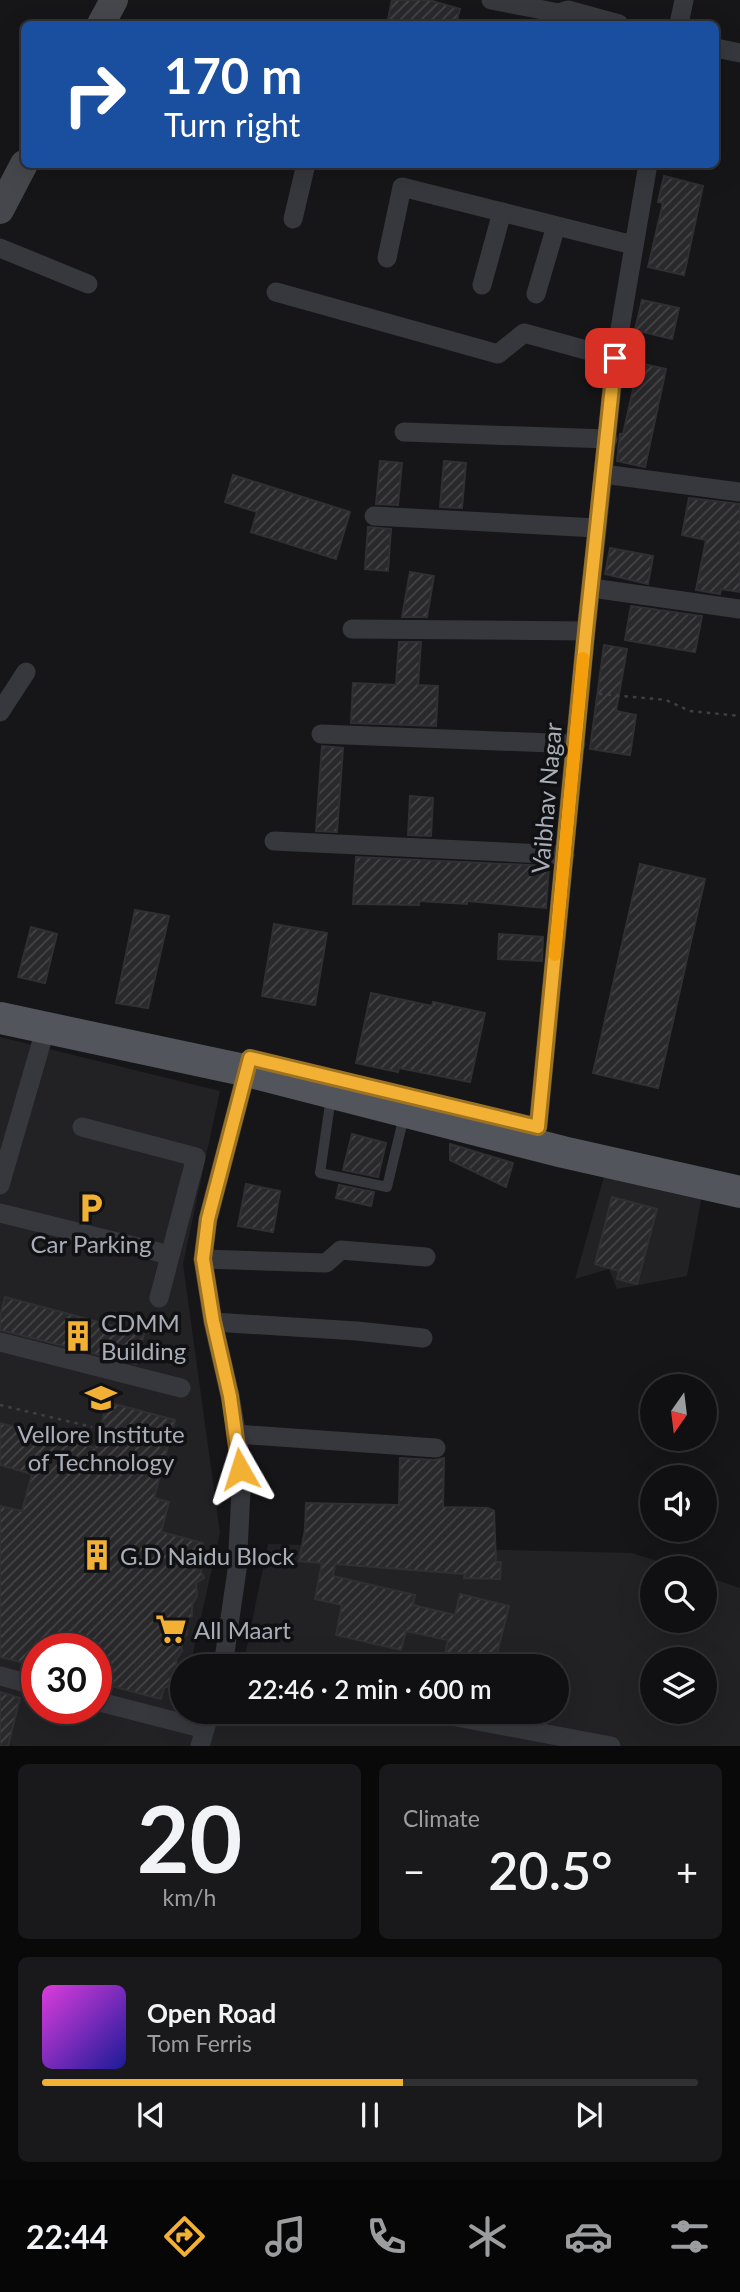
<!DOCTYPE html>
<html lang="en">
<head>
<meta charset="utf-8">
<style>
  :root { --surface:#101012; --page:#19191b; --text:#f1f3f6; --muted:#9c9d9f; --line:#303032; --accent:#f2b134 }
  body { margin:0; font-family:Lato,sans-serif; background:var(--page); color:var(--text); height:100vh; display:flex; flex-direction:column; font-size:26px; white-space:nowrap }
  * { box-sizing:border-box; margin:0 }
  p { font-size:23px; color:var(--muted) }
  .icon { flex:none; width:38px; height:38px; fill:none; stroke:currentColor; stroke-width:2; stroke-linecap:round; stroke-linejoin:round }
  .map { position:relative; height:1746px; overflow:hidden }
  .sheet { display:flex; flex-direction:column; gap:18px; padding:18px; background:#09090a; flex:1 }
  .sheet>* { flex:none }
  .top-card { position:absolute; left:21px; top:21px; width:698px; height:147px; border-radius:10px; box-shadow:0 7px 28px #0002,0 0 0 2px var(--line); background:#1a4fa0; color:#fff; overflow:hidden }
  .needle { width:46px; rotate:194deg }
  .buttons { position:absolute; left:640px; top:1374px; display:grid; gap:14px }
  .buttons a { display:grid; place-items:center; width:77px; height:77px; border-radius:50%; background:var(--surface); box-shadow:0 7px 28px #0002,0 0 0 2px var(--line); font-size:35px }
  .speed { position:absolute; left:21px; top:1633px; display:flex; gap:14px; font-size:35px; font-weight:700; text-align:center }
  .speed>* { display:grid; place-content:center; width:91px; height:91px; border-radius:50%; background:var(--surface); box-shadow:0 7px 28px #0002,0 0 0 2px var(--line); line-height:1 }
  .speed .limit { border:10px solid #d22; background:#fff; color:#111 }
  .pin { position:absolute; display:grid; place-items:center; width:60px; height:60px; color:#fff; margin:-30px; border-radius:14px; box-shadow:0 4px 10px #0006 }
  .me { position:absolute; width:77px; margin:-38px; rotate:354deg; stroke-linejoin:round; filter:drop-shadow(0 0 5px #0008) }
  .turn { display:flex; align-items:center; gap:24px; height:147px; padding:0 28px; font-size:32px }
  .turn .icon { width:91px; height:91px; stroke-width:2.5 }
  .turn b { display:block; font-size:49px; line-height:60px }
  .big { font-size:52px; font-weight:600; line-height:1.1 }
  .sheet .card { flex:1; display:flex; flex-direction:column; justify-content:center; gap:10px; min-width:0; padding:0 24px; border-radius:10px; background:var(--page) }
  .sheet .dial { align-items:center; gap:0 }
  .dial b { font-size:91px; line-height:1 }
  .song { display:flex; align-items:center; gap:21px }
  .cover { width:84px; height:84px; border-radius:10px; background:linear-gradient(135deg,hsl(300 70% 55%),hsl(240 70% 35%)) }
  .played { height:7px; border-radius:4px; background:linear-gradient(90deg,var(--accent) 55%,var(--line) 55%) }
  .keys { display:flex; justify-content:space-around; direction:ltr }
  .heat { display:flex; justify-content:space-between; align-items:center; font-size:38px; direction:ltr }
  .sheet .tiles { flex:1; display:grid; gap:18px; grid-template-columns:1fr 1fr }
  .card:last-child { grid-column:span 2 }
  .trip { position:absolute; left:170px; top:1654px; width:399px; height:70px; border-radius:35px; background:var(--surface); box-shadow:0 7px 28px #0002,0 0 0 2px var(--line); font-weight:600; line-height:70px; text-align:center }
  .dock { display:flex; height:112px; justify-content:space-around; align-items:center; background:#060607; color:var(--muted) }
  .dock .icon { width:49px; height:49px }
  .dock .active { color:var(--accent) }
  .dock b { font-size:32px; color:var(--text) }
  .map>svg:first-child { display:block }
  .built { fill:#222225; fill-rule:evenodd }
  .building { fill:url(#building-hatch); stroke:#303034; stroke-width:2 }
  .lines { fill:none; stroke-linecap:round; stroke-linejoin:round }
  .path { stroke:#3d3f44; stroke-width:2.5; stroke-dasharray:3.5 5; stroke-linecap:butt }
  .lane { stroke:#37383d; stroke-width:10 }
  .street { stroke:#37383d; stroke-width:19 }
  .secondary { stroke:#45474d; stroke-width:28 }
  .primary { stroke:#53555c; stroke-width:32 }
  .route-casing { stroke:#9d7322; stroke-width:18 }
  .route { stroke:#f2b134; stroke-width:12 }
  .slow { stroke:#f59e0b; stroke-width:12 }
  .labels { text-anchor:middle; dominant-baseline:central; stroke-width:7; stroke-linejoin:round; paint-order:stroke }
  .street-label { font-size:24px; fill:#a8adb8; stroke:#111113 }
  .poi-label { font-size:24px; fill:#a8adb8; stroke:#111113; text-anchor:start }
</style>
</head>
<body>
<div class="map">
<svg width="740" height="1746" viewBox="0 0 740 1746">
  <defs>
    <pattern id="building-hatch" width="6" height="6" patternUnits="userSpaceOnUse" patternTransform="scale(1.75)"><rect width="6" height="6" fill="#29292c"/><path d="M-1 1l2-2M0 6l6-6M5 7l2-2" fill="none" stroke="#454548"/></pattern>
  </defs>
  <rect width="100%" height="100%" fill="#161618"/>
  <!-- built -->
  <g class="built">
    <path d="M0 1037 220 1091 183 1264 220 1533 190 1666H182V1712H218L232 1715 234 1712H556V1666H243L268 1544 632 1553 679 1568H653V1620H705V1576L740 1588V1746H0ZM37 1648H96V1708H37ZM653 1659H705V1712H653Z"/>
    <path d="M607 1166 703 1190 687 1276 617 1289 609 1269 575 1279Z"/>
  </g>
  <!-- building -->
  <g class="building">
    <path d="M392 0H429L460 9 456 24H387Z"/>
    <path d="M664 176 703 186 684 275 648 267 663 203 658 202Z"/>
    <path d="M642 300 679 308 672 339 635 330Z"/>
    <path d="M639 363 666 369 645 467 617 461 620 434H623Z"/>
    <path d="M380 461 402 463 398 505 376 504Z"/>
    <path d="M444 461 466 463 462 508 440 507Z"/>
    <path d="M233 475 350 512 336 559 251 532 257 512 225 502Z"/>
    <path d="M689 498 740 504V592L721 589 720 594 696 590 706 540 682 535Z"/>
    <path d="M368 527 391 529 388 571 365 569Z"/>
    <path d="M610 548 653 556 648 584 605 574Z"/>
    <path d="M410 572 434 576 427 617H402Z"/>
    <path d="M631 606 702 616 695 652 625 640Z"/>
    <path d="M399 642H421L418 685 438 686 436 726 351 723 353 683 396 685Z"/>
    <path d="M604 645 627 649 616 711 636 715 630 755 590 749Z"/>
    <path d="M322 746 343 748 337 832 316 831Z"/>
    <path d="M410 796 433 798 431 836 408 835Z"/>
    <path d="M356 857 549 866 546 908 467 901V904L419 901V905L353 904Z"/>
    <path d="M640 864 705 879 658 1088 593 1073Z"/>
    <path d="M135 910 169 916 148 1008 116 1003Z"/>
    <path d="M274 924 327 933 315 1005 262 996Z"/>
    <path d="M31 927 57 934 45 983 18 977Z"/>
    <path d="M499 934 543 937 542 961 498 959Z"/>
    <path d="M371 993 432 1006 433 1002 485 1013 470 1082 399 1068 398 1072 356 1063Z"/>
    <path d="M352 1134 386 1143 378 1177 343 1170Z"/>
    <path d="M450 1144 513 1163 506 1187 450 1160Z"/>
    <path d="M246 1184 280 1191 273 1232 238 1226Z"/>
    <path d="M339 1185 374 1192 371 1206 336 1198Z"/>
    <path d="M612 1197 657 1209 637 1284 617 1279 619 1271 595 1264Z"/>
    <path d="M5 1297 144 1334 136 1364 0 1330V1316Z"/>
    <path d="M107 1402 175 1420 154 1498 169 1502 161 1532 203 1543 200 1555 203 1560 201 1572 204 1578 196 1583 197 1596 192 1605V1616L186 1620 187 1635 181 1638 182 1651 176 1660 177 1672 173 1674 169 1686 164 1688 161 1699 96 1682V1648H37V1666L0 1657V1506L22 1511 32 1474 0 1465V1423L95 1448Z"/>
    <path d="M400 1458 435 1460 444 1458 443 1507 488 1508 494 1511 496 1562H501L500 1579 464 1578 465 1574 335 1564 333 1576 415 1595 413 1605 455 1615 460 1594 509 1606 494 1666H453L443 1663 448 1640 406 1631 401 1650 336 1635 342 1605 315 1599 322 1563 299 1561 305 1530 306 1503 399 1505Z"/>
    <path d="M0 1692 20 1698 8 1746H0Z"/>
  </g>
  <g class="lines">
    <!-- path -->
    <g class="path">
      <path d="M599 694 666 700 690 711 740 716"/>
      <path d="M0 1405 92 1427"/>
    </g>
    <!-- lane -->
    <path class="lane" d="M331 1097 320 1173 387 1187 404 1116"/>
    <!-- street -->
    <g class="street">
      <path d="M491 0 559 13 568 10 619 24"/>
      <path d="M679 24 684 0"/>
      <path d="M716 48 740 53"/>
      <path d="M648 164 615 358 603 474 740 492"/>
      <path d="M293 219 306 164"/>
      <path d="M0 248 88 284"/>
      <path d="M387 258 402 187 633 245"/>
      <path d="M482 285 502 212"/>
      <path d="M276 292 498 354 524 333 615 358"/>
      <path d="M536 294 556 226"/>
      <path d="M404 432 608 439"/>
      <path d="M374 516 597 528"/>
      <path d="M592 588 740 609"/>
      <path d="M352 629 586 631"/>
      <path d="M0 712 26 672"/>
      <path d="M321 734 576 744"/>
      <path d="M274 841 565 855"/>
      <path d="M82 1127 196 1157 159 1298"/>
      <path d="M538 1127 586 631 603 474"/>
      <path d="M0 1185 46 1027"/>
      <path d="M0 1213 170 1255"/>
      <path d="M203 1259 326 1263 341 1250 426 1257"/>
      <path d="M213 1322 357 1331 423 1338"/>
      <path d="M0 1342 181 1388"/>
      <path d="M236 1434 436 1448"/>
      <path d="M223 1666 237 1570 241 1491 239 1448 230 1396 213 1322 203 1259 208 1219 249 1062"/>
      <path d="M0 1676 37 1686"/>
      <path d="M96 1701 205 1729"/>
      <path d="M430 1712 611 1746"/>
      <path d="M200 1746 210 1712"/>
    </g>
    <!-- secondary -->
    <g class="secondary">
      <path d="M101 24 114 0"/>
      <path d="M0 210 24 164"/>
    </g>
    <!-- primary -->
    <path class="primary" d="M0 1018 239 1069 563 1152 740 1192"/>
  </g>
  <g class="lines">
    <defs>
      <path id="route" d="M240 1469 230 1396 213 1321 203 1259 208 1219 250 1058 538 1127 586 631 615 358"/>
    </defs>
    <!-- route casing -->
    <use href="#route" class="route-casing"/>
    <!-- route -->
    <use href="#route" class="route"/>
    <!-- slow -->
    <path class="slow" d="M555 955 583 658"/>
  </g>
  <!-- icons -->
  <defs>
    <symbol id="parking-bare" viewBox="-9 -9 18 18"><path d="M-3.5-5.5H1a3.5 3.5 0 0 1 0 7H-1V5.5H-3.5ZM-1-3.4V-.6H.8a1.4 1.4 0 0 0 0-2.8Z" fill="#f2b134" stroke="#111113" stroke-width="2.5" paint-order="stroke"/></symbol>
    <symbol id="building-bare" viewBox="-9 -9 18 18"><path d="M-4-6H4V6H1V3H-1V6H-4ZM-2.5-4.3h1.7v1.8h-1.7ZM.8-4.3h1.7v1.8H.8ZM-2.5-1h1.7V.8h-1.7ZM.8-1h1.7V.8H.8Z" fill="#f2b134" stroke="#111113" stroke-width="2.5" paint-order="stroke"/></symbol>
    <symbol id="university-bare" viewBox="-9 -9 18 18"><path d="M0-5L7-2L0 1L-7-2ZM-4 1L0 2.5L4 1V4Q0 6-4 4Z" fill="#f2b134" stroke="#111113" stroke-width="2.5" paint-order="stroke"/></symbol>
    <symbol id="supermarket-bare" viewBox="-9 -9 18 18"><path d="M-6-5.5h2.5l.6 2H6L4.5 2H-2.5L-4.4-4H-6ZM-1.5 3.2a1.3 1.3 0 1 0 .1 0ZM3 3.2a1.3 1.3 0 1 0 .1 0Z" fill="#f2b134" stroke="#111113" stroke-width="2.5" paint-order="stroke"/></symbol>
  </defs>
  <g fill-rule="evenodd">
    <use href="#parking-bare" x="69" y="1186" width="44" height="44"/>
    <use href="#building-bare" x="56" y="1314" width="44" height="44"/>
    <use href="#university-bare" x="79" y="1376" width="44" height="44"/>
    <use href="#building-bare" x="75" y="1533" width="44" height="44"/>
    <use href="#supermarket-bare" x="149" y="1607" width="44" height="44"/>
  </g>
  <g class="labels">
    <!-- street labels -->
    <g class="street-label">
      <text transform="translate(546 798) rotate(-85)">Vaibhav Nagar</text>
    </g>
    <!-- poi labels -->
    <g class="poi-label">
      <text x="91" y="1243" text-anchor="middle">Car Parking</text>
      <text x="101" y="1322">CDMM<tspan x="101" dy="28">Building</tspan></text>
      <text x="101" y="1433" text-anchor="middle">Vellore Institute<tspan x="101" dy="28">of Technology</tspan></text>
      <text x="120" y="1555">G.D Naidu Block</text>
      <text x="194" y="1629">All Maart</text>
    </g>
  </g>
</svg>
<div class="buttons">
<a><svg class="needle" viewBox="-14 -14 28 28"><path d="M0-13l5 13h-10z" fill="#e53935"/><path d="M0 13l5-13h-10z" fill="#9c9d9f"/></svg></a>
<a><svg class="icon" aria-label="sound" viewBox="0 0 24 24"><path d="M4 9h4l5-4v14l-5-4H4zM17 9q2 3 0 6"/></svg></a>
<a><svg class="icon" aria-label="search" viewBox="0 0 24 24"><circle cx="10" cy="10" r="6"/><path d="M15 15l6 6"/></svg></a>
<a><svg class="icon" aria-label="layers" viewBox="0 0 24 24"><path d="M12 4l9 5-9 5-9-5zM3 14l9 5 9-5"/></svg></a>
</div>
<div class="speed"><div class="limit">30</div></div>
<div class="pin" style="left:615px;top:358px;background:#d93025"><svg class="icon" aria-label="arrive" viewBox="0 0 24 24"><path d="M6 21V4h12l-3 4 3 4H6"/></svg></div>
<svg class="me" style="left:240px;top:1469px" viewBox="-20 -20 40 40"><path d="M0-17L14 15 0 8-14 15z" fill="#f2b134" stroke="#fff" stroke-width="4"/></svg>
<div class="trip">22:46 · 2 min · 600 m</div>
<div class="top-card">
<div class="turn"><svg class="icon" aria-label="right" viewBox="0 0 24 24"><path d="M7 20v-9h11M14 6l5 5-5 5"/></svg><div><b>170 m</b>Turn right</div></div>
</div>
</div>
<section class="sheet">
<div class="tiles">
<div class="card dial"><b>20</b><p>km/h</p></div>
<div class="card"><p>Climate</p>
<div class="heat"><a>−</a><b class="big">20.5°</b><a>+</a></div>
</div>
<div class="card">
<div class="song"><i class="cover"></i><div><b>Open Road</b><p>Tom Ferris</p></div></div>
<div class="played"></div>
<div class="keys"><svg class="icon" aria-label="previous" viewBox="0 0 24 24"><path d="M18 5L8 12l10 7zM5 5v14"/></svg><svg class="icon" aria-label="pause" viewBox="0 0 24 24"><path d="M8 5v14M16 5v14"/></svg><svg class="icon" aria-label="next" viewBox="0 0 24 24"><path d="M6 5l10 7-10 7zM19 5v14"/></svg></div>
</div>
</div>
</section>
<nav class="dock">
<b>22:44</b>
<svg class="icon active" aria-label="directions" viewBox="0 0 24 24"><path d="M12 3l9 9-9 9-9-9zM9 14v-3h6M13 9l2 2-2 2"/></svg>
<svg class="icon" aria-label="music" viewBox="0 0 24 24"><path d="M9 18V5l10-2v13"/><circle cx="6" cy="18" r="3"/><circle cx="16" cy="16" r="3"/></svg>
<svg class="icon" aria-label="phone" viewBox="0 0 24 24"><path d="M5 4h4l2 5-3 2q2 4 5 5l2-3 5 2v4C11 20 4 13 5 4z"/></svg>
<svg class="icon" aria-label="climate" viewBox="0 0 24 24"><path d="M12 3v18M4 7l16 10M4 17L20 7"/></svg>
<svg class="icon" aria-label="car" viewBox="0 0 24 24"><path d="M5 17H2v-5l4-1 3-4h7l3 4 3 1v5h-3M9 17h6M6 11h13"/><circle cx="7" cy="17" r="2"/><circle cx="17" cy="17" r="2"/></svg>
<svg class="icon" aria-label="filters" viewBox="0 0 24 24"><path d="M4 7h16M4 17h16"/><circle cx="9" cy="7" r="2"/><circle cx="15" cy="17" r="2"/></svg>
</nav>
</body>
</html>
